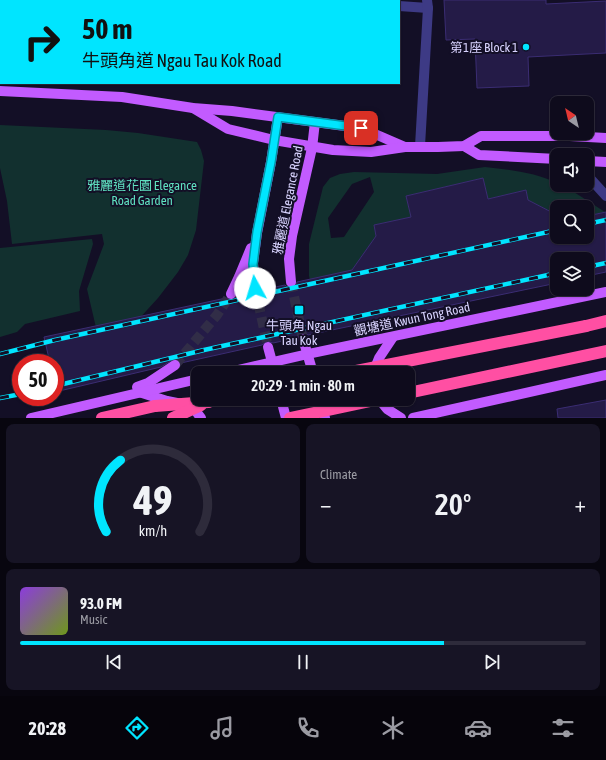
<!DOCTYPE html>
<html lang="en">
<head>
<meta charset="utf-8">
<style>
  :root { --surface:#0e0b1c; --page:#171425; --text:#f1f3f6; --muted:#9b9ba3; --line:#2e2b3b; --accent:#00e5ff }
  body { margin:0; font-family:"Asap Condensed","Noto Sans TC",sans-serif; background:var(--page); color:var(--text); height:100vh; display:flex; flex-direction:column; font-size:15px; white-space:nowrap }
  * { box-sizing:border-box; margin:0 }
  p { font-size:13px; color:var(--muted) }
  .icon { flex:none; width:22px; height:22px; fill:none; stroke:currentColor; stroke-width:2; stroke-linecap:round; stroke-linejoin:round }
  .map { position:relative; height:418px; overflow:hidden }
  .side { display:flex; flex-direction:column; gap:6px; padding:6px; background:#08060f; flex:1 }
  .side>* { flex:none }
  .hud { position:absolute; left:0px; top:0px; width:400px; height:84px; box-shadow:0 1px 3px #0004,0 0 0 1px var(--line); background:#00e5ff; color:#111; overflow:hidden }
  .needle { width:26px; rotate:325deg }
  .tools { position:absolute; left:550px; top:96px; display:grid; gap:8px }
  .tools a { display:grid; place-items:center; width:44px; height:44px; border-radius:8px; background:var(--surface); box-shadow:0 1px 3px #0004,0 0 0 1px var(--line); font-size:20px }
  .speed { position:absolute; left:12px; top:354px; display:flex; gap:8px; font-size:20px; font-weight:700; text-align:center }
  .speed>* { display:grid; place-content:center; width:52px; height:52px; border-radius:50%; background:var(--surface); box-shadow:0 1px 3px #0004,0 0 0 1px var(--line); line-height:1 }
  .speed .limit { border:6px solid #d22; background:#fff; color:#111 }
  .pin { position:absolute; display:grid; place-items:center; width:34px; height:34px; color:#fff; margin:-17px; border-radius:8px; box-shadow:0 2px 6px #0006 }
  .me { position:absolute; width:44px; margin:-22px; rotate:354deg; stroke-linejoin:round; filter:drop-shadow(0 0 3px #0008) }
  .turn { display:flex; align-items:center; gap:14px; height:84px; padding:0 16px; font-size:18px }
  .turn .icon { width:52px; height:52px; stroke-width:2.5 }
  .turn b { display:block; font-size:28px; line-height:34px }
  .big { font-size:30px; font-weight:600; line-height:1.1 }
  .side .widget { flex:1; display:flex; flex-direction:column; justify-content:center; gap:6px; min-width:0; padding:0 14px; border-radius:8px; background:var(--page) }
  .side .dial { align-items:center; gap:0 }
  .dial svg { height:104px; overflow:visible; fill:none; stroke:var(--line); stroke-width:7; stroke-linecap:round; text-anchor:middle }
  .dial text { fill:var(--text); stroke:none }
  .song { display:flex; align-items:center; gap:12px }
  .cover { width:48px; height:48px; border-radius:6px; background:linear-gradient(135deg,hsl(270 70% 55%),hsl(80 70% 35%)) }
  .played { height:4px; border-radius:2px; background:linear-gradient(90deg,var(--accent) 75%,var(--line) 75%) }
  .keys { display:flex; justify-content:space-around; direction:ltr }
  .heat { display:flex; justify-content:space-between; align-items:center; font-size:22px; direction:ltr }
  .side .tiles { flex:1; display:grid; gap:6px; grid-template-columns:1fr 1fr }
  .widget:last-child { grid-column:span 2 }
  .trip { position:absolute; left:191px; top:366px; width:224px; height:40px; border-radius:8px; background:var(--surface); box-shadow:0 1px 3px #0004,0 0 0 1px var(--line); font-weight:600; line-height:40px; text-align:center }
  .tab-bar { display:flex; height:64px; justify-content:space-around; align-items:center; background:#06040b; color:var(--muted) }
  .tab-bar .icon { width:28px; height:28px }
  .tab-bar .on { color:var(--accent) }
  .tab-bar b { font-size:18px; color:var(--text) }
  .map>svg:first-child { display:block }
  .green { fill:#12302f; fill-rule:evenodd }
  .building { fill:#241b47; stroke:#3b2d73 }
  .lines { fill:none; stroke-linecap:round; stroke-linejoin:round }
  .major-tunnel { stroke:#312d47; stroke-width:10; stroke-dasharray:10 5; stroke-linecap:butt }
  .minor { stroke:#3d3a85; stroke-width:10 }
  .major { stroke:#c25bff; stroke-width:10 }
  .highway { stroke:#ff4fa3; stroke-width:12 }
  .rail-casing { stroke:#00e5ff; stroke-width:4.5 }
  .rail { stroke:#130f26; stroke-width:3; stroke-dasharray:9; stroke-linecap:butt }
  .highway-bridge { stroke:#ff4fa3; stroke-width:12 }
  .route-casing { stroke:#0095a6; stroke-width:10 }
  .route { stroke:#00e5ff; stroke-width:7 }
  .poi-dot { fill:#00e5ff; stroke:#130f26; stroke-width:1.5 }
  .labels { text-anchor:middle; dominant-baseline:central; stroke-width:4; stroke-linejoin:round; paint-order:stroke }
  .poi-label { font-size:13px; fill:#d9d4ff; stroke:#130f26; text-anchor:end }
  .park-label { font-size:13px; fill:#5fe0c0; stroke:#130f26 }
  .street-label { font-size:13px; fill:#d9d4ff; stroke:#130f26 }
</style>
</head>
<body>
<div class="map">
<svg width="606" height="418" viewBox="0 0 606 418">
  <rect width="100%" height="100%" fill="#130f26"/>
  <!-- green -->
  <g class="green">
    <path d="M0 125 106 130 138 133 197 142 201 150 204 161 196 230 188 255 178 272 158 298 126 333 101 349 87 289 104 244 102 234 12 244 7 201 0 168Z"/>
    <path d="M485 167C510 170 533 172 557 183V185H563L605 212 587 216V207H557V215L528 200 526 190 488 199 483 178 406 196 411 217 374 225 376 236 352 270 313 293 309 276V244L323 187 330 178 340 174 354 172 437 174ZM370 177 374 192 344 237 331 238 328 218 352 184Z"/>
    <path d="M92 239 93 244 79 291 80 311 25 324 17 332 0 337V248Z"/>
  </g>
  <!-- building -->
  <g class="building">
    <path d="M444 0H546V4L606 1V53L528 57 529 86 477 88 475 39 446 40Z"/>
    <path d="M483 178 488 199 526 190 528 200 557 215V237H587V216L606 212V272L587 276V259H557V283L308 335 305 333H302L298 335 297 338 273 343 267 341 262 345 181 363 178 359H174L161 367 55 392V363H50L44 337 226 298 232 300 235 299 238 295 250 292 256 294 261 290 285 285 288 288H292L295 287 297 282 352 270 376 236 374 225 411 217 406 196Z"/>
    <path d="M606 400V418H558L557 409Z"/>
  </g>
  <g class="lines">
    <!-- major-tunnel -->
    <g class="major-tunnel">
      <path d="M291 282 303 339"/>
      <path d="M255 288 268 347"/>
      <path d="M175 365 217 315 231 294"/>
    </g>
    <!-- minor -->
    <g class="minor">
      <path d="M339 0 349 1"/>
      <path d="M399 6 428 8"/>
      <path d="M420 146 428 8 427 0"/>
      <path d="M587 175 606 196"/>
    </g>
    <!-- major -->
    <g class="major">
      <path d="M0 91 122 97 193 108 232 111 345 126 361 128 405 147"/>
      <path d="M193 108 228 129 274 140 333 150 371 152 405 147H438L464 146 481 136H570L606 138"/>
      <path d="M464 146 479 155 557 159"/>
      <path d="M587 161 606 162"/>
      <path d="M291 282 289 259 292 236 312 148 315 122"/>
      <path d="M255 288 253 263 257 233 271 162 278 117"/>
      <path d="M231 294 239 277 251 248"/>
      <path d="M303 339 313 373"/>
      <path d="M268 347 275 373"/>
      <path d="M225 373 308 354 606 292"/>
      <path d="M373 373 379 358 393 337"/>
      <path d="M137 387 148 383 175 365"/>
      <path d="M139 392 167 401 192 406 201 418"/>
      <path d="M281 399 286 418"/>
      <path d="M319 399 325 418"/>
      <path d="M379 399 387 409 401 418"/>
      <path d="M31 418 198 379"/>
      <path d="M413 418 606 375"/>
    </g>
    <!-- highway -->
    <g class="highway">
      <path d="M586 326 606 321"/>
      <path d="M408 393 606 351"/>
      <path d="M208 402 220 399"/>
      <path d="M102 418 155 406"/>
    </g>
    <defs>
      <g id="rail">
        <path d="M587 224 606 220"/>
        <path d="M587 267 606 263"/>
        <path d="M0 354 55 340 557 230"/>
        <path d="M55 386 204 350 557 273"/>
        <path d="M0 398 21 394"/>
      </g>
    </defs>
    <!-- rail casing -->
    <use href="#rail" class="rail-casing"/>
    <!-- rail -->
    <use href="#rail" class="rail"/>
    <!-- highway-bridge -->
    <g class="highway-bridge">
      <path d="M346 373 586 326"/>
      <path d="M155 406 208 402"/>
      <path d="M173 418 201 405"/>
      <path d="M290 418 380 399"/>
    </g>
  </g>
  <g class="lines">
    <defs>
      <path id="route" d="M255 288 253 264 257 232 271 162 278 117 361 128"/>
    </defs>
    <!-- route casing -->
    <use href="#route" class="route-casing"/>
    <!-- route -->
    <use href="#route" class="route"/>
  </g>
  <!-- markers -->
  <g class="poi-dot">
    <circle cx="526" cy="47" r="4"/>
    <rect x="294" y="305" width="10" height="10" rx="2"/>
  </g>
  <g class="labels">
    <!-- poi labels -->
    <g class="poi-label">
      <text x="518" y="47">第1座 Block 1</text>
      <text x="299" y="325" text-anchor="middle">牛頭角 Ngau<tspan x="299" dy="15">Tau Kok</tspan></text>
    </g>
    <!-- park labels -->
    <g class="park-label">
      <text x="142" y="185">雅麗道花園 Elegance<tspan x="142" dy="15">Road Garden</tspan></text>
    </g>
    <!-- street labels -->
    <g class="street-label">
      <text transform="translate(288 200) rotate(-79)">雅麗道 Elegance Road</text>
      <text transform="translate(412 319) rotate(-12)">觀塘道 Kwun Tong Road</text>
    </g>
  </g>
</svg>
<div class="tools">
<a><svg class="needle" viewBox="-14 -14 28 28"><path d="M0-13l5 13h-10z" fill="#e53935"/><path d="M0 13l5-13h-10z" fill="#9b9ba3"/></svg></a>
<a><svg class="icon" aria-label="sound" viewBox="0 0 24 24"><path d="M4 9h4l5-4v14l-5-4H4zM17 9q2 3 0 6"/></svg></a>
<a><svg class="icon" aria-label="search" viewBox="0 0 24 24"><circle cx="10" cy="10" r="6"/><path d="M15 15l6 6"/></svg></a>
<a><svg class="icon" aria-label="layers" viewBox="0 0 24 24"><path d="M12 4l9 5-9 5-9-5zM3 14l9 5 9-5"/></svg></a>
</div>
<div class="speed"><div class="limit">50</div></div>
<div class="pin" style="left:361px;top:128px;background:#d93025"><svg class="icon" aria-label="arrive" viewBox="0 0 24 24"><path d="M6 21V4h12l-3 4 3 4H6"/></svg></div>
<svg class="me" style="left:255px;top:288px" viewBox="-20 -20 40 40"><circle r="19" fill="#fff"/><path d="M0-13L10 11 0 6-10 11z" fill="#00e5ff"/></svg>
<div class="trip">20:29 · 1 min · 80 m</div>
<div class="hud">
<div class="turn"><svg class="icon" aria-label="right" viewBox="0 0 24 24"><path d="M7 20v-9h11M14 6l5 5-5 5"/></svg><div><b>50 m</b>牛頭角道 Ngau Tau Kok Road</div></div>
</div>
</div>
<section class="side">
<div class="tiles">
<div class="widget dial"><svg viewBox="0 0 100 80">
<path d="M14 69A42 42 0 1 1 86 69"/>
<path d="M14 69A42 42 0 0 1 25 14" stroke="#00e5ff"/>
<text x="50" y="56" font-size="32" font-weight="700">49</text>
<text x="50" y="72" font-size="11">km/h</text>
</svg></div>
<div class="widget"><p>Climate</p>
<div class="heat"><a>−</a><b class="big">20°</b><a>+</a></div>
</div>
<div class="widget">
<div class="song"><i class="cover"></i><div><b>93.0 FM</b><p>Music</p></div></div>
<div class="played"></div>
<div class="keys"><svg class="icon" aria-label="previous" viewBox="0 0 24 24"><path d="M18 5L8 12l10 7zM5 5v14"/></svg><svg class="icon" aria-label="pause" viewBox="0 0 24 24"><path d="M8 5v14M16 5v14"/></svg><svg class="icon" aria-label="next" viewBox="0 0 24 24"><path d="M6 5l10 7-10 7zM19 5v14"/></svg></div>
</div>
</div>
</section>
<nav class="tab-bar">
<b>20:28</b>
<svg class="icon on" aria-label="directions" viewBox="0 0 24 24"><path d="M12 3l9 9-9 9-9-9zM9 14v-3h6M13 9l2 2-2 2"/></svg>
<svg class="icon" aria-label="music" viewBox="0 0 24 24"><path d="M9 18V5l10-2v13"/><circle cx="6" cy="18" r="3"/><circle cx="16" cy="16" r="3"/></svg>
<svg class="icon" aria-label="phone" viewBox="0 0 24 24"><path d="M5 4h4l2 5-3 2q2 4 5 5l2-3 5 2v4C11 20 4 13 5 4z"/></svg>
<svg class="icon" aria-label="climate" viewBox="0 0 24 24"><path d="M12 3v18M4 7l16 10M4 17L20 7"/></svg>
<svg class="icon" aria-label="car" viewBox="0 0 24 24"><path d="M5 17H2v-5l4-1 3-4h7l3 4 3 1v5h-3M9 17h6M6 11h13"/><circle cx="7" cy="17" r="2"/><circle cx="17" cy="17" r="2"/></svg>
<svg class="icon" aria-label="filters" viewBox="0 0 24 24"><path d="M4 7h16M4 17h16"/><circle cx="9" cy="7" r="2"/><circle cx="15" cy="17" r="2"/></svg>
</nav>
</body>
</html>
